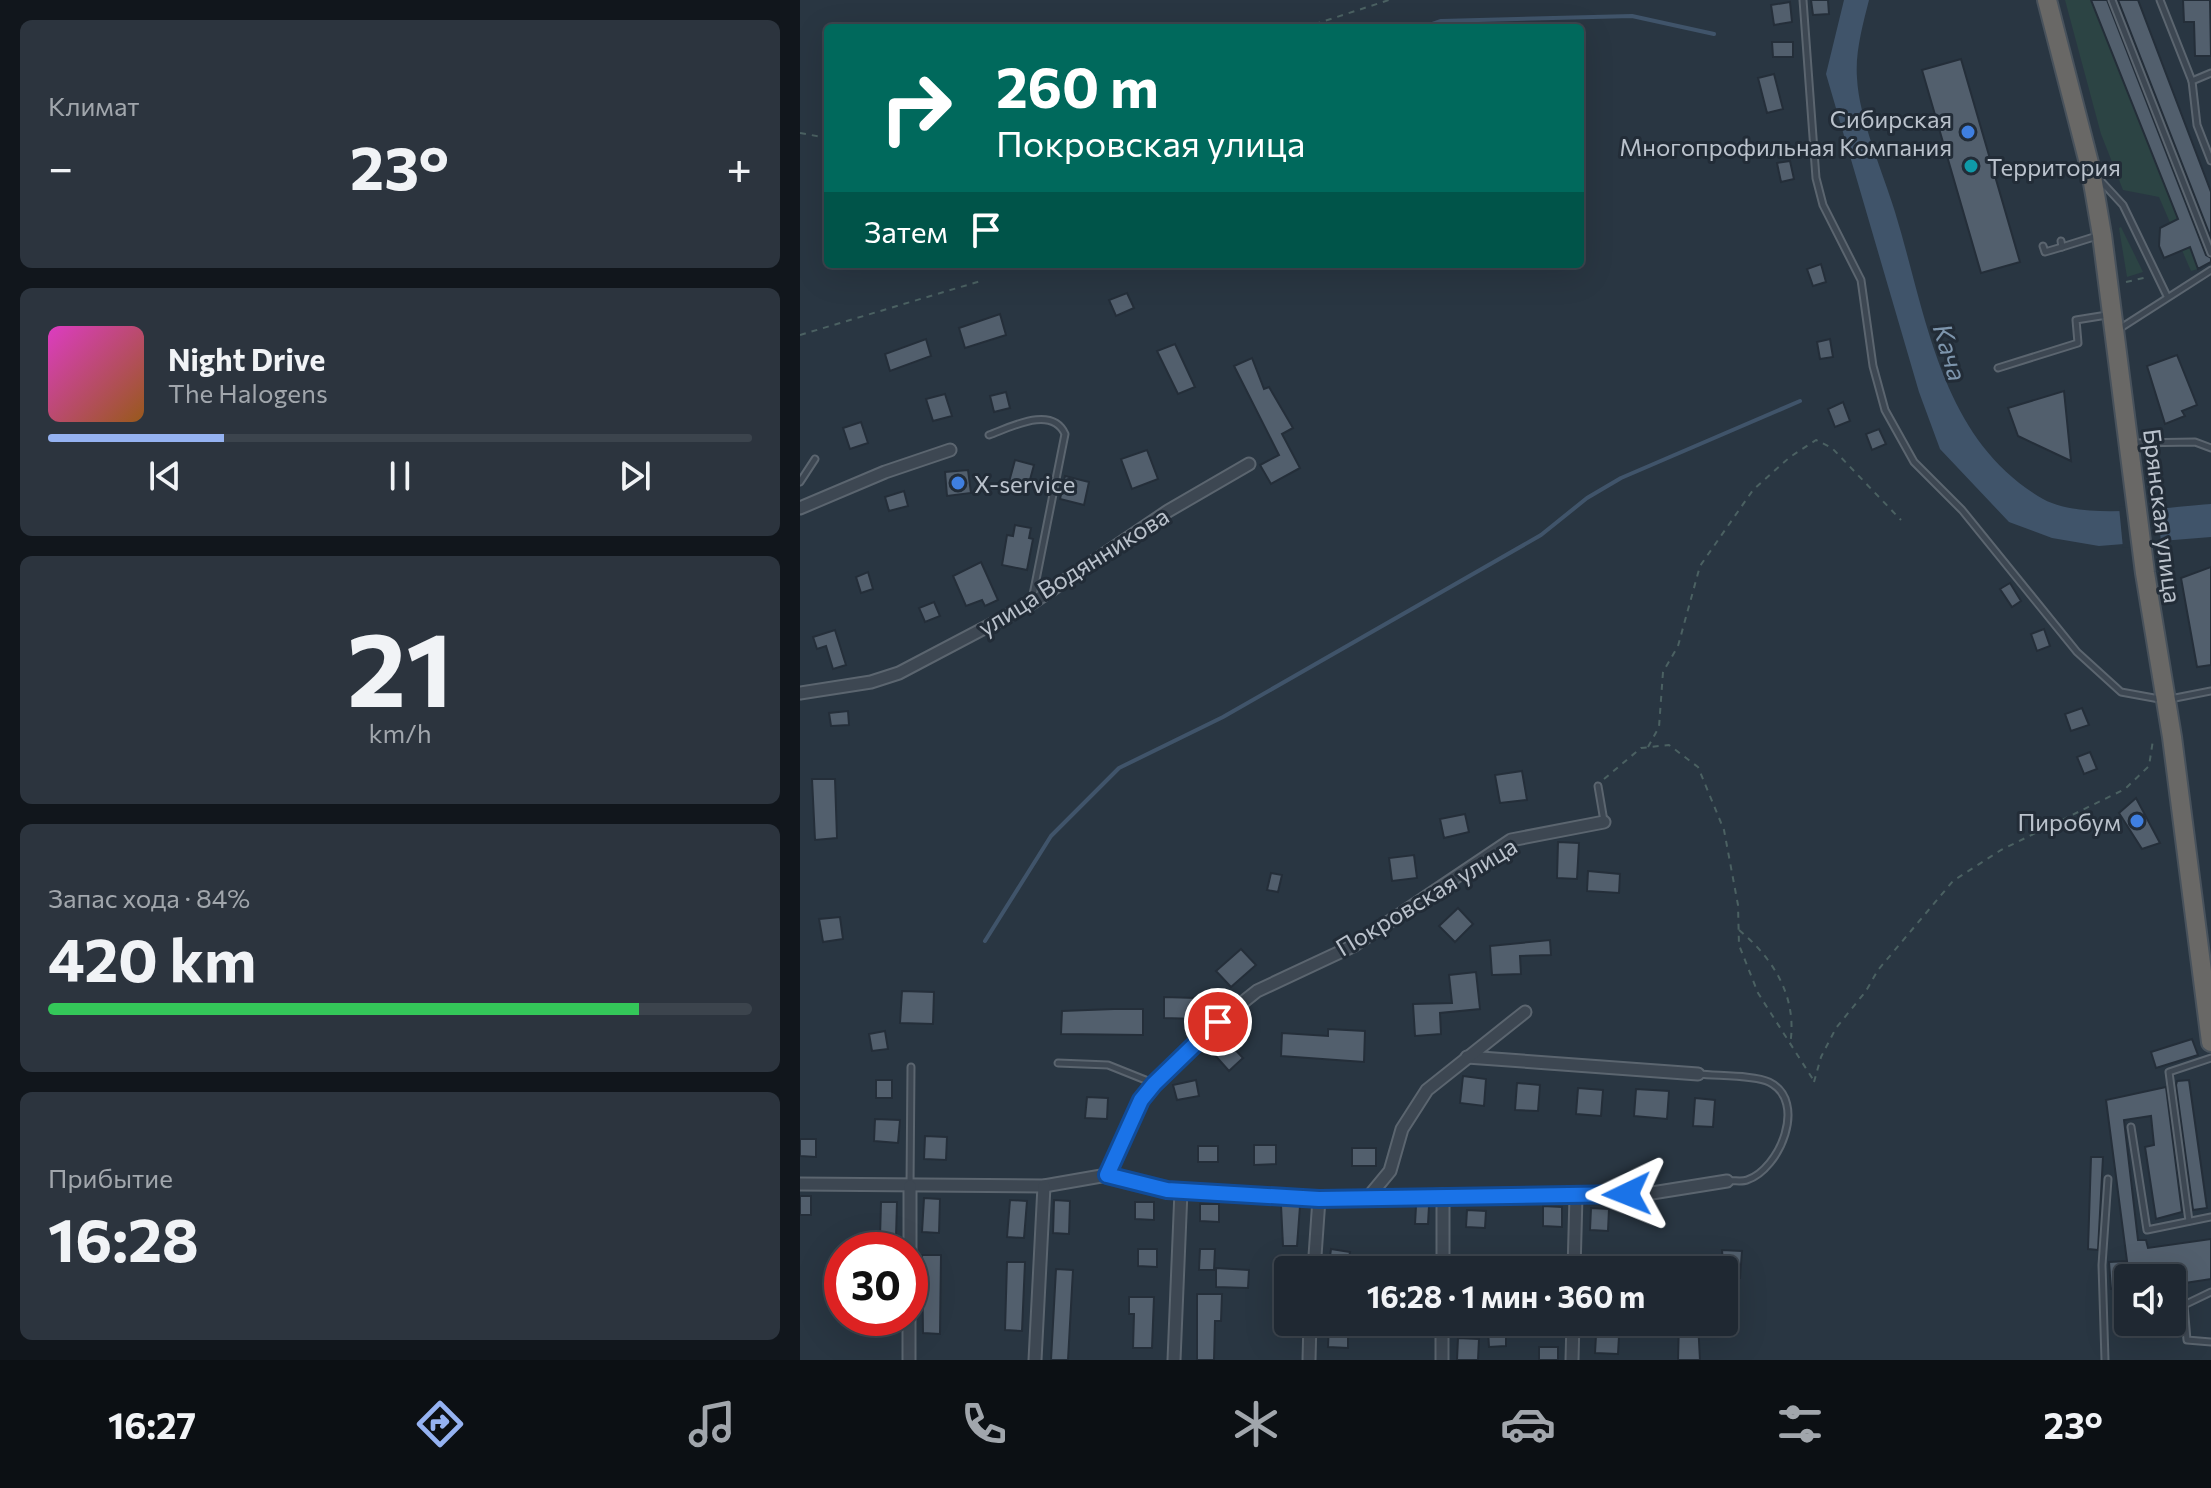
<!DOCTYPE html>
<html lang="ru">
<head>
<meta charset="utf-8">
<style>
  :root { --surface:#1f2832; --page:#2c343e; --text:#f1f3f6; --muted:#a1a6ac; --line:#3c444d; --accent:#95b2f1 }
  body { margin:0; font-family:Commissioner,sans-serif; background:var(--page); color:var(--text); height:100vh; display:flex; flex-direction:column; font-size:30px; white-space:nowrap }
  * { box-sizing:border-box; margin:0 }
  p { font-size:26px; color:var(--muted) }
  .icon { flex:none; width:44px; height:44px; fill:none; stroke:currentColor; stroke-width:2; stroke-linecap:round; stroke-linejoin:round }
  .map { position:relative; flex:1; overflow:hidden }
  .side { display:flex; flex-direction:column; gap:20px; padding:20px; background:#11161c; width:800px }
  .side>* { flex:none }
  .top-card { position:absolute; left:24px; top:24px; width:760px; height:244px; border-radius:8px; box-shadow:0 8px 32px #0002,0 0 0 2px var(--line); background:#00695c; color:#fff; overflow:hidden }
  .tools { position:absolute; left:1314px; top:1264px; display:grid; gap:16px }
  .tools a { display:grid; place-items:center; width:72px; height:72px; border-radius:8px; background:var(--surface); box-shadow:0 8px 32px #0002,0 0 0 2px var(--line); font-size:40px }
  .speed { position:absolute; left:24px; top:1232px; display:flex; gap:16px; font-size:40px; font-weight:700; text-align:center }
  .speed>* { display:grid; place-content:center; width:104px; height:104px; border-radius:50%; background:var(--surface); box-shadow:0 8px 32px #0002,0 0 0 2px var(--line); line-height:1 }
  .speed .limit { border:12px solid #d22; background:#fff; color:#111 }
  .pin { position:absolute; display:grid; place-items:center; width:68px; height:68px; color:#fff; margin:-34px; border:4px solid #fff; border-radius:50%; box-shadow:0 2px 8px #0007 }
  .me { position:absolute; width:88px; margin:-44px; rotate:268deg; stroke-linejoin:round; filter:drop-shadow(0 0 6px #0008) }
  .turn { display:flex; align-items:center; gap:28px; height:168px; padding:0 40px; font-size:36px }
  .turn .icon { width:104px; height:104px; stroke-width:2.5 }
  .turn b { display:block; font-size:56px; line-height:68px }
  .then { display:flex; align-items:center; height:76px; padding:0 40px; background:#0003; gap:16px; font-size:30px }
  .big { font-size:60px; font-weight:700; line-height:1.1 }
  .side .widget { flex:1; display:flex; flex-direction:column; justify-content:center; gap:12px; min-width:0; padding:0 28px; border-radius:12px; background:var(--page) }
  .side .dial { align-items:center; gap:0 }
  .dial b { font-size:104px; line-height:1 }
  .song { display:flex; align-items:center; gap:24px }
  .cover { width:96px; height:96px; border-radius:12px; background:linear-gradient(135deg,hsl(310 70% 55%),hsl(30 70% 35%)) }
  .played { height:8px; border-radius:4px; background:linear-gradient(90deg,var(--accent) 25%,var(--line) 25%) }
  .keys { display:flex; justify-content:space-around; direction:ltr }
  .heat { display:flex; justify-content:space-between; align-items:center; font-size:44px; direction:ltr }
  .charge { height:12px; border-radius:6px; background:linear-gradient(90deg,#34c759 84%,var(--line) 0) }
  .trip { position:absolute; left:474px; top:1256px; width:464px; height:80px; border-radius:8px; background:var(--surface); box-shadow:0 8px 32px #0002,0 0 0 2px var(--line); font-weight:700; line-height:80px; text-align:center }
  .tabs { display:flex; height:128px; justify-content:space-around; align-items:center; background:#0c1014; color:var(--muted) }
  .tabs .icon { width:56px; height:56px }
  .tabs .active { color:var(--accent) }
  .tabs b { font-size:36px; color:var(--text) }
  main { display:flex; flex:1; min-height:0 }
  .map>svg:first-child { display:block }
  .green { fill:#2c4444 }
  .water { fill:#40546a }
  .pier { fill:#293642 }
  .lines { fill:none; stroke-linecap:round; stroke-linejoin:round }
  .stream { stroke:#40546a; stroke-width:4 }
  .building { fill:#525f6d; stroke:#242e39; stroke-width:2 }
  .service-casing { stroke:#5b656f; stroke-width:9 }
  .minor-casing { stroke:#5b656f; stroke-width:15 }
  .trunk-casing { stroke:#48525c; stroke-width:22 }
  .path { stroke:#4b6162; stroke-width:2; stroke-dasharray:6 6; stroke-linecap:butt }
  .service { stroke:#3d4752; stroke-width:5 }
  .minor { stroke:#3d4752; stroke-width:11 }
  .trunk { stroke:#696866; stroke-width:18 }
  .route-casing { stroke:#114b97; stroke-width:20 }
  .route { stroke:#1a73e8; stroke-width:14 }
  .shop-dot { fill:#3f7fe0; stroke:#222c37; stroke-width:3 }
  .culture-dot { fill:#0f9aa8; stroke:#222c37; stroke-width:3 }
  .labels { text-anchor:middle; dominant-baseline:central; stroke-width:6; stroke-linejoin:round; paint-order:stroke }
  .poi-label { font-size:24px; fill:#bac2cc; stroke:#222c37; text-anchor:end }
  .street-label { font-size:24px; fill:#bac2cc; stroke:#222c37 }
  .water-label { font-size:26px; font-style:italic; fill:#7d95ac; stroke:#222c37 }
</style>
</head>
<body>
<main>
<section class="side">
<div class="widget"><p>Климат</p>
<div class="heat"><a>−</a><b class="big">23°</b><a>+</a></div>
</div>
<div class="widget">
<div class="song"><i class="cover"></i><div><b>Night Drive</b><p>The Halogens</p></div></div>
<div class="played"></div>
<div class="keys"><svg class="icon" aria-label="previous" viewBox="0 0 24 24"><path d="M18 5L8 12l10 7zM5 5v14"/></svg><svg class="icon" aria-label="pause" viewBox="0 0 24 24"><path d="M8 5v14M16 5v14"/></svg><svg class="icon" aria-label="next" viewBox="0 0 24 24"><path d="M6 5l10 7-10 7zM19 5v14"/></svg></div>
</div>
<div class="widget dial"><b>21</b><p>km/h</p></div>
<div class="widget"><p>Запас хода · 84%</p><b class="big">420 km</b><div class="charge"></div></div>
<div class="widget"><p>Прибытие</p><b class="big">16:28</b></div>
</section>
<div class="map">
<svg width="1411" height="1360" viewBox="0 0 1411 1360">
  <rect width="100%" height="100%" fill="#293642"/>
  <!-- green -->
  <g class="green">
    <path d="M1265 0H1291L1398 269 1391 271 1359 197 1323 190 1301 134Z"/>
    <path d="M1321 227 1343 272 1327 277 1319 228Z"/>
  </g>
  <!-- water -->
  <path class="water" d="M1044 0H1069C1063 24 1055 52 1057 78 1059 119 1083 172 1095 212 1127 316 1140 439 1243 499 1283 521 1366 507 1411 504V537L1299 546 1252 538 1209 522 1140 449 1119 392 1026 74Z"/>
  <!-- pier -->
  <path class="pier" d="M1358 504 1361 544 1323 548 1319 507Z"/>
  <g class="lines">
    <!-- stream -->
    <g class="stream">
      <path d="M621 28 641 21 832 16 914 34"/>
      <path d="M185 941 251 836 319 768 423 717 741 535 787 498 821 478 1000 401"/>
    </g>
  </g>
  <!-- building -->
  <g class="building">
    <path d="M1011 0H1028L1029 14 1013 15Z"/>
    <path d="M1291 0H1307L1406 255 1411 258V262L1398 269 1390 247 1364 258 1359 246 1360 228 1378 219Z"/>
    <path d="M1318 0H1338L1411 192V238Z"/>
    <path d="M1383 0H1410L1411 56H1395L1394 22H1384Z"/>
    <path d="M990 2 992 22 974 25 971 5Z"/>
    <path d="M972 42H993V57H973Z"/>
    <path d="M1161 59 1220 262 1181 273 1122 70Z"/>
    <path d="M974 74 983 109 967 113 958 78Z"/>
    <path d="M990 161 994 179 981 182 977 163Z"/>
    <path d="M1021 264 1026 282 1013 286 1007 269Z"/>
    <path d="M327 293 334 308 316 316 309 300Z"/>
    <path d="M200 314 206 335 165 348 159 328Z"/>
    <path d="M126 339 131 356 90 371 85 354Z"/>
    <path d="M1030 339 1033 357 1020 359 1017 342Z"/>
    <path d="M375 344 395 387 378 394 357 351Z"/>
    <path d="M1377 355 1397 405 1382 411 1385 416 1365 424 1347 366Z"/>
    <path d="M452 358 464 389 469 387 493 428 482 434 500 468 471 484 460 465 479 455 434 366Z"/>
    <path d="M1264 391 1271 461 1218 436 1208 408Z"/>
    <path d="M206 392 210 408 194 412 190 396Z"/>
    <path d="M145 394 152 416 133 421 126 399Z"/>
    <path d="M1043 402 1050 421 1035 427 1028 409Z"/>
    <path d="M61 422 68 443 50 449 43 428Z"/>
    <path d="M1079 429 1086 444 1072 450 1066 434Z"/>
    <path d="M347 450 358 479 332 489 321 459Z"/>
    <path d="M215 460 234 465 228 487 209 482Z"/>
    <path d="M168 470 171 493 147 496 145 472Z"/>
    <path d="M265 476 289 482 284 505 260 499Z"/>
    <path d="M104 491 108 506 89 511 85 497Z"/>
    <path d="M215 525 231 528 229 538 233 539 227 570 202 565 207 535 213 536Z"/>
    <path d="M181 562 198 600 185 606 182 600 166 606 153 576Z"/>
    <path d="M1411 567V665L1397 667 1381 578Z"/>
    <path d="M68 572 73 589 61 593 56 577Z"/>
    <path d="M1210 583 1221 601 1212 607 1200 589Z"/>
    <path d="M134 602 140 616 125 622 119 608Z"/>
    <path d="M1244 629 1250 646 1237 651 1231 634Z"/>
    <path d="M35 630 46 665 33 669 26 646 17 649 13 637Z"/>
    <path d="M1282 708 1289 725 1271 731 1265 714Z"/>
    <path d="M48 711 49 725 31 726 29 713Z"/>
    <path d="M1290 752 1297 769 1284 774 1277 757Z"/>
    <path d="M722 771 727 800 700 803 695 775Z"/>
    <path d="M12 779H35L37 838 15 840Z"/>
    <path d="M1336 798 1360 843 1342 849 1319 813Z"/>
    <path d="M665 814 669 832 644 838 640 819Z"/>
    <path d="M758 842 779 843 777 879 757 878Z"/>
    <path d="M614 855 617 878 592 881 589 858Z"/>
    <path d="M788 871 820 874 819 893 787 891Z"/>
    <path d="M471 873 482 875 478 892 467 890Z"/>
    <path d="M658 908 673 924 655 942 639 926Z"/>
    <path d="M40 917 43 939 23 942 19 919Z"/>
    <path d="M750 940 751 955 720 956 721 974 692 975 690 946Z"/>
    <path d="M441 949 456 965 431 987 416 971Z"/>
    <path d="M676 972 680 1009 640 1013 641 1034 615 1036 613 1004 652 1003 649 975Z"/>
    <path d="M102 991 134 992 133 1024 100 1023Z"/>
    <path d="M364 997 397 998V1019L364 1018Z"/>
    <path d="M314 1009H343V1035L261 1034 262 1011Z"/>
    <path d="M528 1029 565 1031 564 1062 481 1056 482 1033 528 1036Z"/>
    <path d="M85 1031 88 1049 72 1051 69 1034Z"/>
    <path d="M1392 1039 1398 1055 1356 1068 1351 1052Z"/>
    <path d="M427 1041 443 1058 429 1071 413 1053Z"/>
    <path d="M663 1076 686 1079 684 1106 660 1103Z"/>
    <rect x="76" y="1080" width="16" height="18"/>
    <path d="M396 1080 399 1096 377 1100 373 1085Z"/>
    <path d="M1389 1080 1407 1208 1393 1210 1376 1085 1377 1081Z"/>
    <path d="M717 1083 740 1085 738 1111 715 1110Z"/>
    <path d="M1366 1087 1382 1212 1356 1219 1345 1147 1354 1145 1351 1116 1324 1120 1338 1240H1346L1348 1248 1411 1239V1279L1372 1285V1278H1326L1327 1288 1311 1289 1309 1262 1327 1261 1306 1100Z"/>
    <path d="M778 1088 803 1090 801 1116 776 1114Z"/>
    <path d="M836 1089 869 1091 867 1119 834 1116Z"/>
    <path d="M287 1097 308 1098 307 1119 285 1118Z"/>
    <path d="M895 1098 915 1100 913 1127 893 1126Z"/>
    <path d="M75 1119 100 1120 98 1143 74 1141Z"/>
    <path d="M125 1136 147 1137 146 1160 124 1159Z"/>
    <path d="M0 1139H16V1157L0 1156Z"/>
    <path d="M454 1145H476V1164L454 1165Z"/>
    <rect x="398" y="1146" width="20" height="16"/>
    <rect x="552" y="1148" width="24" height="18"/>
    <path d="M1291 1157H1303L1298 1250 1288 1249Z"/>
    <rect x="0" y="1196" width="11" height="19"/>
    <path d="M124 1198 140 1199 139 1233 122 1232Z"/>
    <path d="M210 1200 227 1201 224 1238 207 1237Z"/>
    <path d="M254 1200 270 1201 269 1234 253 1233Z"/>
    <path d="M81 1202H97L96 1237H80Z"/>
    <path d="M335 1202H354V1220L335 1219Z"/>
    <path d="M400 1204H419V1222L400 1221Z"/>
    <path d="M481 1205 500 1206 497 1246H483Z"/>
    <path d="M616 1206H629L628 1224H615Z"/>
    <path d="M743 1206 762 1207V1227L743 1226Z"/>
    <path d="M791 1208 809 1209 808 1231 790 1230Z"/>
    <path d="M667 1210 686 1211 685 1228 666 1227Z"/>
    <path d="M338 1249H357V1267L338 1266Z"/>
    <path d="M400 1249H415L414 1270H399Z"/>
    <path d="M531 1249 550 1252 547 1270H528Z"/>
    <path d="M922 1250 942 1251 940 1278 924 1277Z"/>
    <path d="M122 1255H141L140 1334 123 1333Z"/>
    <path d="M791 1255 809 1256 808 1270H790Z"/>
    <path d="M664 1256H683L682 1270H663Z"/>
    <path d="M207 1262H225L222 1331 205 1330Z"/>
    <path d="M416 1268 449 1270 448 1288 416 1287Z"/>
    <path d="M256 1269 273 1270 268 1360H251Z"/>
    <rect x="473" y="1272" width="15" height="14"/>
    <path d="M397 1294H422L421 1321H415L414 1360H397Z"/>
    <path d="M329 1297H354L352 1348H333L334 1314H329Z"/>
    <path d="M529 1322H548V1348L528 1347Z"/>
    <path d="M879 1322H898L900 1360H878Z"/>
    <path d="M706 1329V1346L689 1347 688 1330Z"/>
    <path d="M796 1335 819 1336 818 1354 795 1353Z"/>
    <path d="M658 1338 679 1339 678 1360H657Z"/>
    <rect x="739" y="1347" width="19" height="13"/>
  </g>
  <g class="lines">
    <defs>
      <g id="service">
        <path d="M1003 0 1016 178 1023 205 1061 280 1073 366 1085 410 1114 462 1162 510 1277 652 1321 692 1365 700 1411 691"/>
        <path d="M1312 0 1411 253"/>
        <path d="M1360 0 1392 81"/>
        <path d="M1411 73 1392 81 1397 125 1411 161"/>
        <path d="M1300 180 1323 205 1367 296"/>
        <path d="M1261 241 1262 247 1297 236"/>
        <path d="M1243 246 1245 252 1262 247"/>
        <path d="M1319 329 1411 270"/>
        <path d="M1198 368 1278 343 1276 320 1307 315"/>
        <path d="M189 435C211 427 252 405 265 434L232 600"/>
        <path d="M1333 443 1395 442 1411 448"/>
        <path d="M0 482 15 459"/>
        <path d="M798 786 804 821"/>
        <path d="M258 1063 308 1065 353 1083"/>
        <path d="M899 1074C916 1076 955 1075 969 1082 1008 1101 980 1169 947 1180 942 1182 933 1180 928 1181"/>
        <path d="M1331 1127 1347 1230 1411 1217"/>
        <path d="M110 1186 111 1067"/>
        <path d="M1389 1221 1369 1072 1411 1058"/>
        <path d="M1411 1292 1384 1305 1387 1340 1411 1342"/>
        <path d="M1305 1360 1302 1265 1308 1179"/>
      </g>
      <g id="minor">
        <path d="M0 508 85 472 150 450"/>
        <path d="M0 693 71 682 99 673 232 603 368 511 449 464"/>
        <path d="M667 1057 898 1074"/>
        <path d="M307 1175 341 1100 354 1084 418 1022 457 991 553 946 711 840 804 822"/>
        <path d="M0 1184 244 1186 307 1175 367 1190 566 1200 643 1195 852 1193 927 1181"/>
        <path d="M566 1200 590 1171 602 1129 627 1090 725 1012"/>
        <path d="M110 1250V1186"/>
        <path d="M514 1270 519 1199"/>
        <path d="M643 1270V1195"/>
        <path d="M774 1270 776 1196"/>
        <path d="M109 1360V1318"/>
        <path d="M235 1360 244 1186"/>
        <path d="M374 1360 381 1191"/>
        <path d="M509 1360 510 1322"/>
        <path d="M642 1360V1322"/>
        <path d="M772 1360 773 1322"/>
      </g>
      <path id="trunk" d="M1247 0 1291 171 1302 235 1345 573 1372 737 1411 1042"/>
    </defs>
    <!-- service casing -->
    <use href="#service" class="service-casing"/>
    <!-- minor casing -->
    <use href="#minor" class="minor-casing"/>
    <!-- trunk casing -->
    <use href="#trunk" class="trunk-casing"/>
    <!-- path -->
    <g class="path">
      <path d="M503 28 589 0"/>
      <path d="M0 133 28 138"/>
      <path d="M1326 282 1348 277"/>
      <path d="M0 335 184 280"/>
      <path d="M848 747 859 727 863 672 878 646 900 566 953 490 990 457 1016 440 1032 448 1101 520"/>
      <path d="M804 779 841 748 869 745 898 767 924 830 938 905 939 945 958 993 1014 1081"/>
      <path d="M939 930C974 959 998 998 990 1045"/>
      <path d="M1014 1082 1021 1057 1036 1028 1066 991 1078 970 1153 881 1201 850 1325 789 1349 766 1353 740"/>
    </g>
    <!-- service -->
    <use href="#service" class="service"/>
    <!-- minor -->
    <use href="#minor" class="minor"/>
    <!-- trunk -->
    <use href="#trunk" class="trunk"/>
  </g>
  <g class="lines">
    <defs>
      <path id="route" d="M418 1022 354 1084 341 1100 307 1175 367 1190 519 1199 827 1194"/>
    </defs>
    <!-- route casing -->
    <use href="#route" class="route-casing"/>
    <!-- route -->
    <use href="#route" class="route"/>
  </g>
  <!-- markers -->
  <g class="shop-dot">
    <circle cx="1168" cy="132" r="8"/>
    <circle cx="158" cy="483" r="8"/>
    <circle cx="1337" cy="821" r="8"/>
  </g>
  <circle class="culture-dot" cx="1171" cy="166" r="8"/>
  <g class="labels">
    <!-- poi labels -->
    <g class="poi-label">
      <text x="1152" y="118">Сибирская<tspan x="1152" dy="28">Многопрофильная Компания</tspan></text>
      <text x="1187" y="166" text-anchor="start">Территория</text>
      <text x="174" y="483" text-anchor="start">X-service</text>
      <text x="1321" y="821">Пиробум</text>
    </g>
    <!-- street labels -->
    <g class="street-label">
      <text transform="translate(1363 516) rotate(83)">Брянская улица</text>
      <text transform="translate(273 571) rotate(-32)">улица Водянникова</text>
      <text transform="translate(626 896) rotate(-31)">Покровская улица</text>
    </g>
    <!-- water labels -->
    <g class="water-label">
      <text transform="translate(1151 352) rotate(73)">Кача</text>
    </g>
  </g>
</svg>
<div class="tools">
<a><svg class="icon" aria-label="sound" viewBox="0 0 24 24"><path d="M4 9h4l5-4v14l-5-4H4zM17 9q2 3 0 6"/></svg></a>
</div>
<div class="speed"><div class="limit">30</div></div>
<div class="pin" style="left:418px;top:1022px;background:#d93025"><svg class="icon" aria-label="arrive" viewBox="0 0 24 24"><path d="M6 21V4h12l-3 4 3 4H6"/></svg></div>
<svg class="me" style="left:827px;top:1194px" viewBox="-20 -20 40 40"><path d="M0-17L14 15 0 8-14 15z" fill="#1a73e8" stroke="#fff" stroke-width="4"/></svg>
<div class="trip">16:28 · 1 мин · 360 m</div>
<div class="top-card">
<div class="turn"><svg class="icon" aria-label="right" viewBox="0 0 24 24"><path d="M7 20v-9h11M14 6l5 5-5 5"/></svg><div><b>260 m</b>Покровская улица</div></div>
<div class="then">Затем<svg class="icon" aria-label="arrive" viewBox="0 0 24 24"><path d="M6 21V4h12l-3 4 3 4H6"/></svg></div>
</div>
</div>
</main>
<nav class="tabs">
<b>16:27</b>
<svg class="icon active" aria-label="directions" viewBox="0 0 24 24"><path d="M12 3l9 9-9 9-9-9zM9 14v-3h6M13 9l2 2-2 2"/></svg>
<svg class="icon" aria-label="music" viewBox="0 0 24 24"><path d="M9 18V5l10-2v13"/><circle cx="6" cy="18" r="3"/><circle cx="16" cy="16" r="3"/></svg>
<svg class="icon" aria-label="phone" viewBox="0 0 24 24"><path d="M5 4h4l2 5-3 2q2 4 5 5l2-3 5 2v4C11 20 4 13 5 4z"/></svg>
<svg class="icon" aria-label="climate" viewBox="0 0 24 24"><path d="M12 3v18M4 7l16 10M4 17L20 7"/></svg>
<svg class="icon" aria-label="car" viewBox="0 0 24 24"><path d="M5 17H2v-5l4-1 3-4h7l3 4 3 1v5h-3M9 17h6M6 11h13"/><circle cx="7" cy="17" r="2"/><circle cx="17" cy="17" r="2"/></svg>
<svg class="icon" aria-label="filters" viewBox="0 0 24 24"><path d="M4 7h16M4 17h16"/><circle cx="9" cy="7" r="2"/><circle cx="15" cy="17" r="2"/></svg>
<b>23°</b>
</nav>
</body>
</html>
